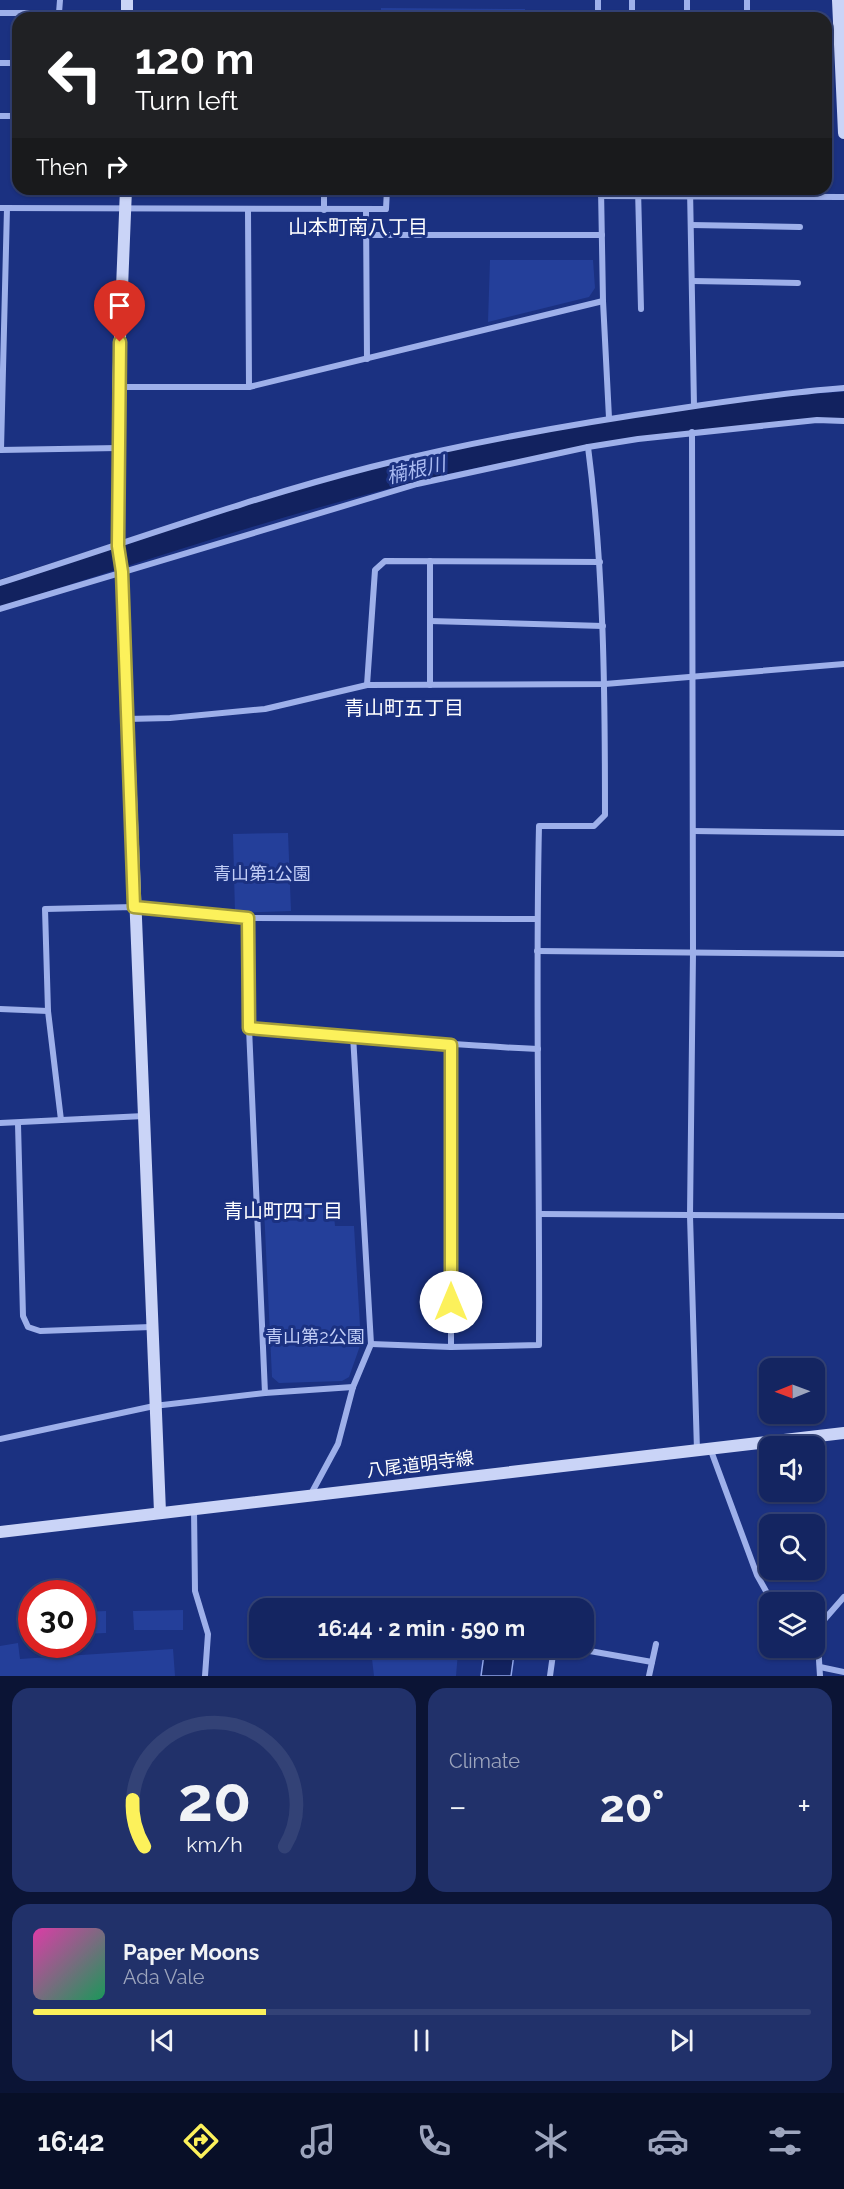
<!DOCTYPE html>
<html lang="en">
<head>
<meta charset="utf-8">
<style>
  :root { --surface:#142561; --page:#21316a; --text:#f1f3f6; --muted:#9da5bd; --line:#334276; --accent:#fcf15b }
  body { margin:0; font-family:Raleway,"Noto Sans JP",sans-serif; background:var(--page); color:var(--text); height:100vh; display:flex; flex-direction:column; font-size:22px; white-space:nowrap }
  * { box-sizing:border-box; margin:0 }
  p { font-size:20px; color:var(--muted) }
  .icon { flex:none; width:33px; height:33px; fill:none; stroke:currentColor; stroke-width:2; stroke-linecap:round; stroke-linejoin:round }
  .map { position:relative; height:1676px; overflow:hidden }
  .sheet { display:flex; flex-direction:column; gap:12px; padding:12px; background:#0b1435; flex:1 }
  .sheet>* { flex:none }
  .banner { position:absolute; left:12px; top:12px; width:820px; height:183px; border-radius:18px; box-shadow:0 2px 4px #0004,0 0 0 2px var(--line); background:#202124; color:#fff; overflow:hidden }
  .needle { width:39px; rotate:269deg }
  .buttons { position:absolute; left:759px; top:1358px; display:grid; gap:12px }
  .buttons a { display:grid; place-items:center; width:66px; height:66px; border-radius:12px; background:var(--surface); box-shadow:0 2px 4px #0004,0 0 0 2px var(--line); font-size:30px }
  .speed { position:absolute; left:18px; top:1580px; display:flex; gap:12px; font-size:30px; font-weight:700; text-align:center }
  .speed>* { display:grid; place-content:center; width:78px; height:78px; border-radius:50%; background:var(--surface); box-shadow:0 2px 4px #0004,0 0 0 2px var(--line); line-height:1 }
  .speed .limit { border:9px solid #d22; background:#fff; color:#111 }
  .pin { position:absolute; display:grid; place-items:center; width:51px; height:51px; color:#fff; margin:-62px -26px; border-radius:50% 50% 50% 0; rotate:-45deg; box-shadow:0 0 6px #0007 }
  .pin .icon { rotate:45deg }
  .me { position:absolute; width:66px; margin:-33px; rotate:0deg; stroke-linejoin:round; filter:drop-shadow(0 0 4px #0008) }
  .turn { display:flex; align-items:center; gap:21px; height:126px; padding:0 24px; font-size:27px }
  .turn .icon { width:78px; height:78px; stroke-width:2.5 }
  .turn b { display:block; font-size:42px; line-height:51px }
  .then { display:flex; align-items:center; height:57px; padding:0 24px; background:#0003; gap:12px; font-size:22px }
  .big { font-size:45px; font-weight:700; line-height:1.1 }
  .sheet .card { flex:1; display:flex; flex-direction:column; justify-content:center; gap:9px; min-width:0; padding:0 21px; border-radius:18px; background:var(--page) }
  .sheet .dial { align-items:center; gap:0 }
  .dial svg { height:156px; overflow:visible; fill:none; stroke:var(--line); stroke-width:7; stroke-linecap:round; text-anchor:middle }
  .dial text { fill:var(--text); stroke:none }
  .song { display:flex; align-items:center; gap:18px }
  .cover { width:72px; height:72px; border-radius:9px; background:linear-gradient(135deg,hsl(320 70% 55%),hsl(150 70% 35%)) }
  .played { height:6px; border-radius:3px; background:linear-gradient(90deg,var(--accent) 30%,var(--line) 30%) }
  .keys { display:flex; justify-content:space-around; direction:ltr }
  .heat { display:flex; justify-content:space-between; align-items:center; font-size:33px; direction:ltr }
  .sheet .tiles { flex:1; display:grid; gap:12px; grid-template-columns:1fr 1fr }
  .card:last-child { grid-column:span 2 }
  .trip { position:absolute; left:249px; top:1598px; width:345px; height:60px; border-radius:18px; background:var(--surface); box-shadow:0 2px 4px #0004,0 0 0 2px var(--line); font-weight:700; line-height:60px; text-align:center }
  .tab-bar { display:flex; height:96px; justify-content:space-around; align-items:center; background:#080f27; color:var(--muted) }
  .tab-bar .icon { width:42px; height:42px }
  .tab-bar .current { color:var(--accent) }
  .tab-bar b { font-size:27px; color:var(--text) }
  .map>svg:first-child { display:block }
  .green { fill:#243f9a }
  .water { fill:#12225f; stroke:#91a7ec; stroke-width:1.5 }
  .lines { fill:none; stroke-linecap:round; stroke-linejoin:round }
  .river { stroke:#12225f; stroke-width:26 }
  .street { stroke:#9eb0ea; stroke-width:6 }
  .secondary { stroke:#cad4f7; stroke-width:12 }
  .route-casing { stroke:#a49d3b; stroke-width:15 }
  .route { stroke:#fcf15b; stroke-width:10 }
  .labels { text-anchor:middle; dominant-baseline:central; stroke-width:6; stroke-linejoin:round; paint-order:stroke }
  .park-label { font-size:18px; fill:#c3cff8; stroke:#1b3181 }
  .street-label { font-size:18px; fill:#fff; stroke:#1b3181 }
  .neighbourhood-label { font-size:20px; fill:#fff; stroke:#1b3181 }
  .water-label { font-size:20px; font-style:italic; fill:#aabbf2; stroke:#1b3181 }
</style>
</head>
<body>
<div class="map">
<svg width="844" height="1676" viewBox="0 0 844 1676">
  <rect width="100%" height="100%" fill="#1b3181"/>
  <!-- green -->
  <g class="green">
    <path d="M381 8 525 9V18H381Z"/>
    <path d="M490 260H593L595 288 589 297 488 322Z"/>
    <path d="M288 833 291 911 235 913 233 834Z"/>
    <path d="M333 1206 335 1226H354L361 1343 349 1377 342 1381 279 1383 272 1377 264 1209Z"/>
    <path d="M183 1610V1630H134L133 1611Z"/>
    <path d="M106 1611V1633L83 1634V1612Z"/>
    <path d="M18 1643 20 1659 173 1649 175 1676H0V1646Z"/>
    <path d="M458 1652 456 1676H374L372 1659Z"/>
  </g>
  <!-- water -->
  <path class="water" d="M485 1647H515L511 1676H481Z"/>
  <g class="lines">
    <!-- river -->
    <path class="river" d="M0 593C137 550 274 503 413 469 506 446 600 432 695 420 744 414 794 407 844 405"/>
    <!-- street -->
    <g class="street">
      <path d="M598 0V18"/>
      <path d="M632 0V18"/>
      <path d="M687 0V18"/>
      <path d="M747 0V18"/>
      <path d="M0 13H59L60 0"/>
      <path d="M0 63H18"/>
      <path d="M0 116H18"/>
      <path d="M601 189 603 301 609 418"/>
      <path d="M638 189 641 309"/>
      <path d="M690 189 694 406"/>
      <path d="M601 196 844 197"/>
      <path d="M0 208 386 209 387 189"/>
      <path d="M248 210 249 387"/>
      <path d="M324 210V189"/>
      <path d="M366 210 367 359"/>
      <path d="M691 225 800 227"/>
      <path d="M367 235H602"/>
      <path d="M692 281 798 283"/>
      <path d="M118 387H249L603 301"/>
      <path d="M692 432 693 952 690 1216 697 1450"/>
      <path d="M0 450 118 448"/>
      <path d="M1 450 7 208"/>
      <path d="M430 561V685"/>
      <path d="M0 583C123 544 246 499 371 467 474 441 578 423 682 408 736 400 790 392 844 388"/>
      <path d="M0 609 417 484 588 447 638 439 817 420 844 421"/>
      <path d="M430 621 603 626"/>
      <path d="M367 685 375 570 385 561 600 562"/>
      <path d="M127 719 170 718 265 709 367 685 605 684 844 664"/>
      <path d="M693 831 844 833"/>
      <path d="M247 918 249 1028 265 1393"/>
      <path d="M537 951 844 954"/>
      <path d="M0 1009 48 1011"/>
      <path d="M249 1028C345 1035 441 1045 538 1049"/>
      <path d="M61 1120 48 1011 45 909 134 907 247 918 537 919"/>
      <path d="M0 1123 144 1116"/>
      <path d="M18 1124 23 1316 28 1327 40 1331 151 1327"/>
      <path d="M540 1214 844 1216"/>
      <path d="M371 1344 451 1347 539 1345C540 1172 535 999 539 826H594L605 815C605 692 604 569 588 447"/>
      <path d="M451 1347V1045"/>
      <path d="M0 1439 154 1406 265 1393 353 1387"/>
      <path d="M710 1448 757 1575 772 1602"/>
      <path d="M311 1494 338 1444 353 1387 371 1344 353 1035"/>
      <path d="M194 1509 195 1591 208 1634 205 1676"/>
      <path d="M567 1647 652 1662"/>
      <path d="M820 1667 844 1672"/>
      <path d="M550 1676 554 1647"/>
      <path d="M649 1676 656 1644"/>
      <path d="M820 1676 817 1628 844 1597"/>
    </g>
    <!-- secondary -->
    <g class="secondary">
      <path d="M838 0 844 133"/>
      <path d="M127 18V0"/>
      <path d="M126 189 118 387V546L122 572 160 1512"/>
      <path d="M0 1532 844 1433"/>
    </g>
  </g>
  <g class="lines">
    <defs>
      <path id="route" d="M120 342 118 546 122 572 134 907 248 918 249 1028 451 1045V1302"/>
    </defs>
    <!-- route casing -->
    <use href="#route" class="route-casing"/>
    <!-- route -->
    <use href="#route" class="route"/>
  </g>
  <g class="labels">
    <!-- park labels -->
    <g class="park-label">
      <text x="262" y="873">青山第1公園</text>
      <text x="315" y="1336">青山第2公園</text>
    </g>
    <!-- street labels -->
    <g class="street-label">
      <text transform="translate(420 1464) rotate(-7)">八尾道明寺線</text>
    </g>
    <!-- neighbourhood labels -->
    <g class="neighbourhood-label">
      <text x="358" y="227">山本町南八丁目</text>
      <text x="404" y="708">青山町五丁目</text>
      <text x="283" y="1211">青山町四丁目</text>
    </g>
    <!-- water labels -->
    <g class="water-label">
      <text transform="translate(416 470) rotate(-13)">楠根川</text>
    </g>
  </g>
</svg>
<div class="buttons">
<a><svg class="needle" viewBox="-14 -14 28 28"><path d="M0-13l5 13h-10z" fill="#e53935"/><path d="M0 13l5-13h-10z" fill="#9da5bd"/></svg></a>
<a><svg class="icon" aria-label="sound" viewBox="0 0 24 24"><path d="M4 9h4l5-4v14l-5-4H4zM17 9q2 3 0 6"/></svg></a>
<a><svg class="icon" aria-label="search" viewBox="0 0 24 24"><circle cx="10" cy="10" r="6"/><path d="M15 15l6 6"/></svg></a>
<a><svg class="icon" aria-label="layers" viewBox="0 0 24 24"><path d="M12 4l9 5-9 5-9-5zM3 14l9 5 9-5"/></svg></a>
</div>
<div class="speed"><div class="limit">30</div></div>
<div class="pin" style="left:120px;top:342px;background:#d93025"><svg class="icon" aria-label="arrive" viewBox="0 0 24 24"><path d="M6 21V4h12l-3 4 3 4H6"/></svg></div>
<svg class="me" style="left:451px;top:1302px" viewBox="-20 -20 40 40"><circle r="19" fill="#fff"/><path d="M0-13L10 11 0 6-10 11z" fill="#fcf15b"/></svg>
<div class="trip">16:44 · 2 min · 590 m</div>
<div class="banner">
<div class="turn"><svg class="icon" aria-label="left" viewBox="0 0 24 24"><path d="M17 20v-9H6M10 6l-5 5 5 5"/></svg><div><b>120 m</b>Turn left</div></div>
<div class="then">Then<svg class="icon" aria-label="right" viewBox="0 0 24 24"><path d="M7 20v-9h11M14 6l5 5-5 5"/></svg></div>
</div>
</div>
<section class="sheet">
<div class="tiles">
<div class="card dial"><svg viewBox="0 0 100 80">
<path d="M14 69A42 42 0 1 1 86 69"/>
<path d="M14 69A42 42 0 0 1 8 45" stroke="#fcf15b"/>
<text x="50" y="56" font-size="32" font-weight="700">20</text>
<text x="50" y="72" font-size="11">km/h</text>
</svg></div>
<div class="card"><p>Climate</p>
<div class="heat"><a>−</a><b class="big">20°</b><a>+</a></div>
</div>
<div class="card">
<div class="song"><i class="cover"></i><div><b>Paper Moons</b><p>Ada Vale</p></div></div>
<div class="played"></div>
<div class="keys"><svg class="icon" aria-label="previous" viewBox="0 0 24 24"><path d="M18 5L8 12l10 7zM5 5v14"/></svg><svg class="icon" aria-label="pause" viewBox="0 0 24 24"><path d="M8 5v14M16 5v14"/></svg><svg class="icon" aria-label="next" viewBox="0 0 24 24"><path d="M6 5l10 7-10 7zM19 5v14"/></svg></div>
</div>
</div>
</section>
<nav class="tab-bar">
<b>16:42</b>
<svg class="icon current" aria-label="directions" viewBox="0 0 24 24"><path d="M12 3l9 9-9 9-9-9zM9 14v-3h6M13 9l2 2-2 2"/></svg>
<svg class="icon" aria-label="music" viewBox="0 0 24 24"><path d="M9 18V5l10-2v13"/><circle cx="6" cy="18" r="3"/><circle cx="16" cy="16" r="3"/></svg>
<svg class="icon" aria-label="phone" viewBox="0 0 24 24"><path d="M5 4h4l2 5-3 2q2 4 5 5l2-3 5 2v4C11 20 4 13 5 4z"/></svg>
<svg class="icon" aria-label="climate" viewBox="0 0 24 24"><path d="M12 3v18M4 7l16 10M4 17L20 7"/></svg>
<svg class="icon" aria-label="car" viewBox="0 0 24 24"><path d="M5 17H2v-5l4-1 3-4h7l3 4 3 1v5h-3M9 17h6M6 11h13"/><circle cx="7" cy="17" r="2"/><circle cx="17" cy="17" r="2"/></svg>
<svg class="icon" aria-label="filters" viewBox="0 0 24 24"><path d="M4 7h16M4 17h16"/><circle cx="9" cy="7" r="2"/><circle cx="15" cy="17" r="2"/></svg>
</nav>
</body>
</html>
